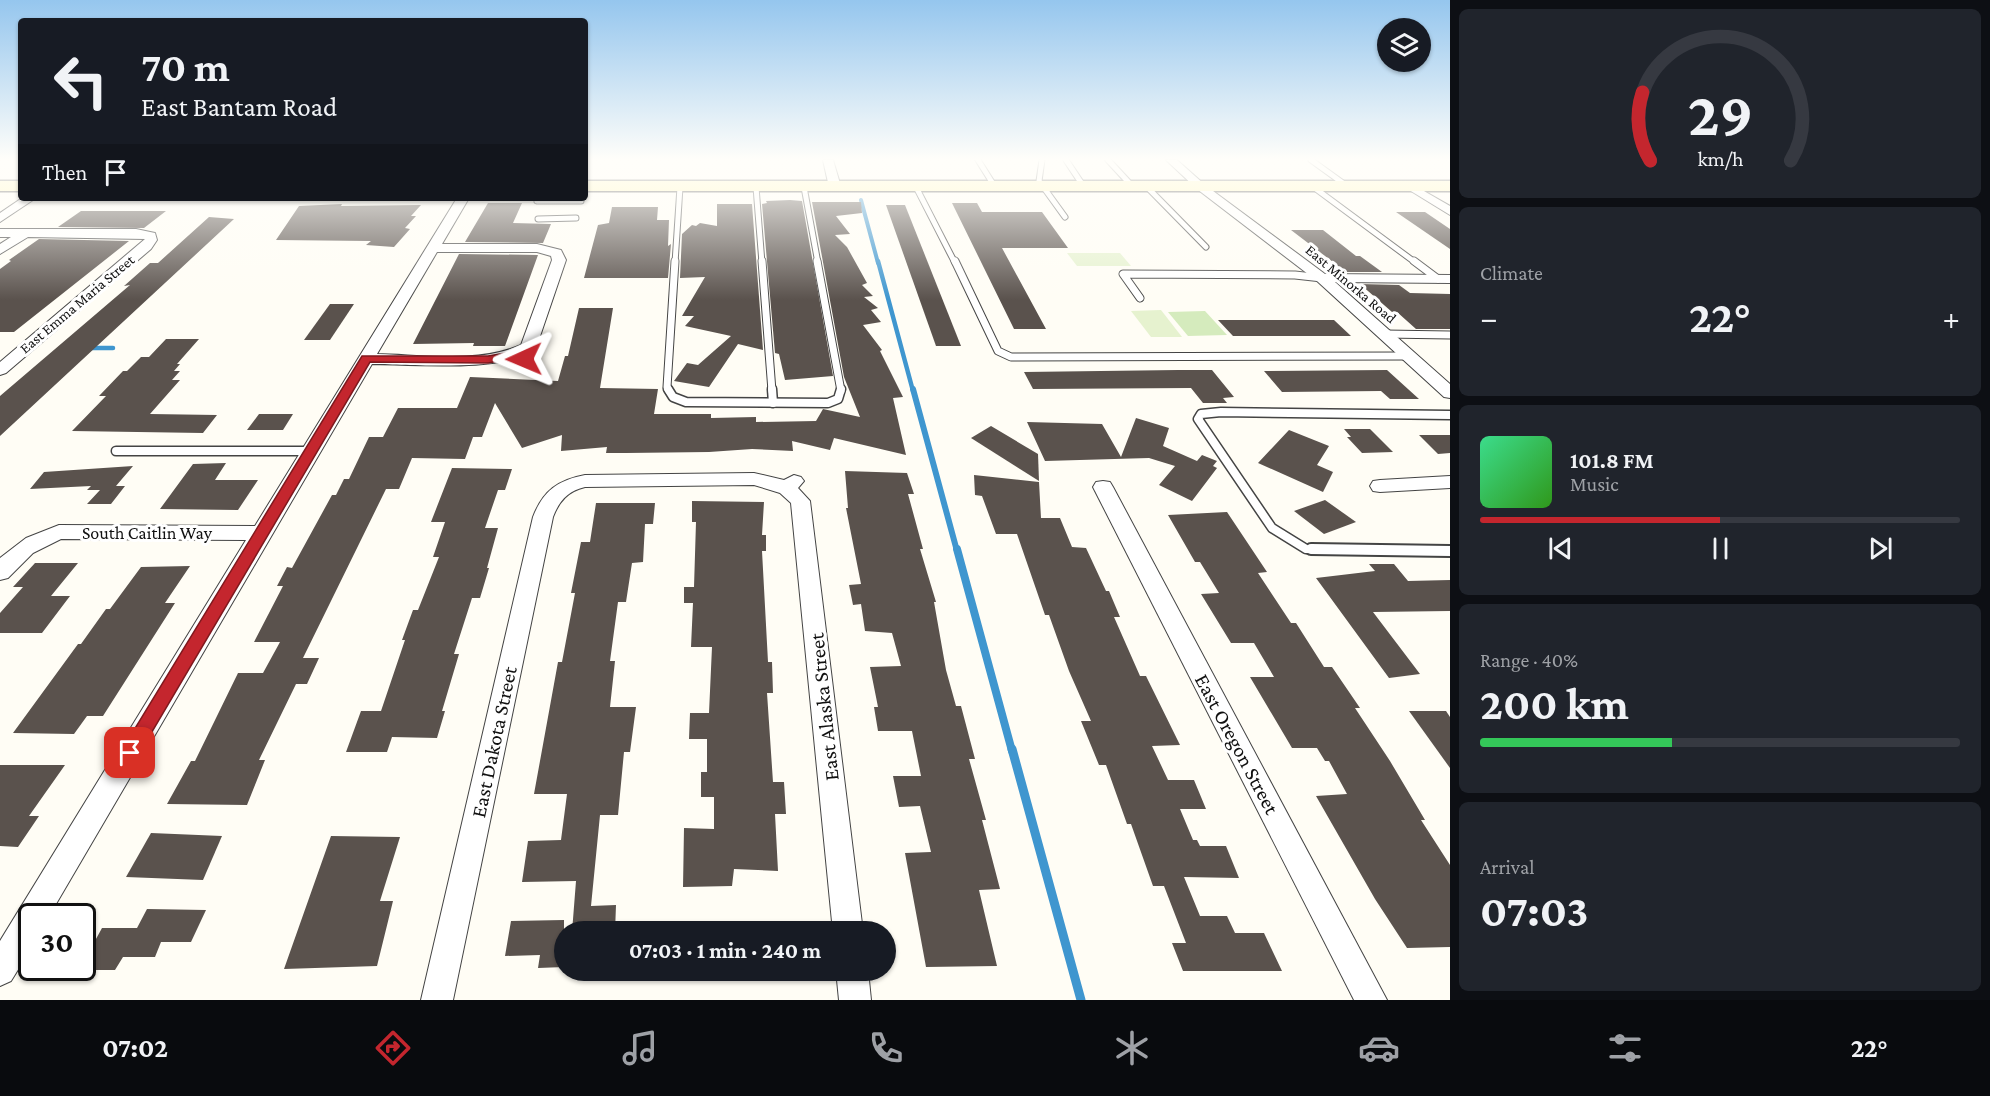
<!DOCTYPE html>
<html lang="en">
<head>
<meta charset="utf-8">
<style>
  :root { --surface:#171b24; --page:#20242c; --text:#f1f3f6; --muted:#9ea1a6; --line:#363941; --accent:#c4262e }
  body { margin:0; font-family:"Crimson Pro",serif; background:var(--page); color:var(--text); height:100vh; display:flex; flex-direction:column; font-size:22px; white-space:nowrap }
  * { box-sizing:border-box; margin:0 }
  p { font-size:20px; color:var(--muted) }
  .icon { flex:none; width:33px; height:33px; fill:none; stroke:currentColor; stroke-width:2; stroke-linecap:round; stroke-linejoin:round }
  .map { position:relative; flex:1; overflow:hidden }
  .side { display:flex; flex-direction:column; gap:9px; padding:9px; background:#0d0f14; width:540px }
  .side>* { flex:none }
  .guide { position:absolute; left:18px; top:18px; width:570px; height:183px; border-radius:6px; box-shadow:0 2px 4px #0004; background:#171b24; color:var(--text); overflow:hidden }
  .fabs { position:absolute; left:1377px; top:18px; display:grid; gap:12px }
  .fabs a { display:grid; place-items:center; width:54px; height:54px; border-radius:50%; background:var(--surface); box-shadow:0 2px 4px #0004; font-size:30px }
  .speed { position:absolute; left:18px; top:903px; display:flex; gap:12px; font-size:30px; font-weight:700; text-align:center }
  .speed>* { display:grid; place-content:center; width:78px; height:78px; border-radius:50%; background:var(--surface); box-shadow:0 2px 4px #0004; line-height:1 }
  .speed .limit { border:3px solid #111; border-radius:9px; background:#fff; color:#111 }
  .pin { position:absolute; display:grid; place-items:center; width:51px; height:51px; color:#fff; margin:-26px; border-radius:12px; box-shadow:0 3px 9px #0006 }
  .me { position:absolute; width:66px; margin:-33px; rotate:269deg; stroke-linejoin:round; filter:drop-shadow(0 0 4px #0008) }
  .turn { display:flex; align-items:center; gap:21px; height:126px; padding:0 24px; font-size:27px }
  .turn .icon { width:78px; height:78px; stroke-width:2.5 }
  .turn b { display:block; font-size:42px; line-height:51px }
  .then { display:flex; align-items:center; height:57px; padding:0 24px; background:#0003; gap:12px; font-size:22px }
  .big { font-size:45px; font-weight:700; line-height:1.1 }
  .side .card { flex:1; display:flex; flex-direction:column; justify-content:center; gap:9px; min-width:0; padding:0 21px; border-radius:9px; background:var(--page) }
  .side .dial { align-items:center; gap:0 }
  .dial svg { height:156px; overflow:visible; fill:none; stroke:var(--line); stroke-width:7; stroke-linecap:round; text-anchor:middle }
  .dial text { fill:var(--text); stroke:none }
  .song { display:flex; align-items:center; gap:18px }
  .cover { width:72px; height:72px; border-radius:9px; background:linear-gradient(135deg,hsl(150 70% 55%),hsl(110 70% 35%)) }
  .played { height:6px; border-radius:3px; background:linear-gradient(90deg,var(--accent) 50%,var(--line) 50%) }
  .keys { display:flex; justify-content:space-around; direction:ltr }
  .heat { display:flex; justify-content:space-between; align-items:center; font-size:33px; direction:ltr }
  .charge { height:9px; border-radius:4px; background:linear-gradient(90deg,#34c759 40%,var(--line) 0) }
  .trip { position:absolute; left:554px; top:921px; width:342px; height:60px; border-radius:30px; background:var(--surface); box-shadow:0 2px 4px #0004; font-weight:700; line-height:60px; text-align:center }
  .tab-bar { display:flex; height:96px; justify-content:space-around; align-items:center; background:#090b0e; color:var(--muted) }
  .tab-bar .icon { width:42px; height:42px }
  .tab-bar .on { color:var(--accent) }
  .tab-bar b { font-size:27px; color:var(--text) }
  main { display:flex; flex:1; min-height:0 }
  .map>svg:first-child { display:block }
  .green { fill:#d5ebbd }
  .pitch { fill:#e6f2cf }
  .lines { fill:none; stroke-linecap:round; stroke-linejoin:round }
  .stream-far4 { stroke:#3f96cf; stroke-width:4 }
  .stream-far3 { stroke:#3f96cf; stroke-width:4.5 }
  .stream-far2 { stroke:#3f96cf; stroke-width:6 }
  .stream-far1 { stroke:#3f96cf; stroke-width:8 }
  .stream { stroke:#3f96cf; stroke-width:9 }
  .building { fill:#5a524d }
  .service-far3-casing { stroke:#444; stroke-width:7 }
  .service-far2-casing { stroke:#444; stroke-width:9 }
  .service-far1-casing { stroke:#444; stroke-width:11 }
  .service-casing { stroke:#444; stroke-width:14 }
  .minor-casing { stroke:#444; stroke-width:2 }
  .secondary-casing { stroke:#333; stroke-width:3 }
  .service-far3 { stroke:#fff; stroke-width:5 }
  .service-far2 { stroke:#fff; stroke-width:7 }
  .service-far1 { stroke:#fff; stroke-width:8 }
  .service { stroke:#fff; stroke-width:10 }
  .minor { fill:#fff; fill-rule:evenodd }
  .secondary { fill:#fff6b0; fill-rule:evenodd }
  .route { fill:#c4262e; stroke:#7f191e; stroke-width:1.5 }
  .labels { text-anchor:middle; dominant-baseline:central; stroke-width:6; stroke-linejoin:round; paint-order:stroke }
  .far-street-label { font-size:15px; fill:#111; stroke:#fff }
  .street-label { font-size:18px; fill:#111; stroke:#fff }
  .near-street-label { font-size:21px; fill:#111; stroke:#fff }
</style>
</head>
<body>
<main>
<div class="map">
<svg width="1450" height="1000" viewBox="0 0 1450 1000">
  <rect width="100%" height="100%" fill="#fffdf5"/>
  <!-- green -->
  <path class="green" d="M1205 311 1227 335 1188 336 1168 312Z"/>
  <!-- pitch -->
  <g class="pitch">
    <path d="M1067 253H1120L1131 266H1077Z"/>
    <path d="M1161 310 1182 337H1151L1131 311Z"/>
  </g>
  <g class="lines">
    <!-- stream-far4 -->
    <path class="stream-far4" d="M861 200 878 263"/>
    <!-- stream-far3 -->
    <g class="stream-far3">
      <path d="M878 261 913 391"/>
      <path d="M88 348H113"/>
    </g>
    <!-- stream-far2 -->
    <path class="stream-far2" d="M913 389 957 551"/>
    <!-- stream-far1 -->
    <path class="stream-far1" d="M957 549 1012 751"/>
    <!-- stream -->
    <path class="stream" d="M1012 749 1081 1000"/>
  </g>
  <!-- building -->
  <g class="building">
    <path d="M790 200 802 201 833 376 785 380 779 354 775 353 762 204 767 203 766 201Z"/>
    <path d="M812 202H861L862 213 836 216 850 234 835 235 847 247 867 283 862 285 873 296 864 297 878 308 871 310 881 322 863 325 882 350 880 351 903 397 893 398 906 455 834 438 830 450 792 441 793 451 752 449 709 452 626 453H606L607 447 561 451 562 435 522 448 495 403 482 437H473L465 459 412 458 399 489H386L303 658H319L307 684H296L259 760H265L247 805 167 804 191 761H195L238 673H263L280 642H254L283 586H277L287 567 292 568 332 495H336L344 479H349L369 437H383L398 408H457L470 377 558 381 565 356H568L579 308H613L600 388 658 389 654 414H711V418L756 417V422L816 421 823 409 860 417 844 377Z"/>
    <path d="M488 203H522L513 223 551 224 543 243 465 242Z"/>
    <path d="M952 203H977L982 212H1042L1068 248H1002L1046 329H1014Z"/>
    <path d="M342 204 341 206 421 205 411 216H416L405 228 410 229 394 247 366 245 371 241 276 240 299 206Z"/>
    <path d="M717 204H752L763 350 738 344 709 387 674 381 687 363 698 365 731 336 685 326 694 316H682L705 277 680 278 682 234 692 225 696 226 700 223 717 226Z"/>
    <path d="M886 205H905L961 346H936Z"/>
    <path d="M612 207H658L657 220H669L668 246 671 244 668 278H584L598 225 609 223Z"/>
    <path d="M81 211H166L144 228 58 227Z"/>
    <path d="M1396 212H1425L1450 229V249Z"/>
    <path d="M209 217 234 219 0 436V396L130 285 124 286 150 263H158Z"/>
    <path d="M1291 230H1323L1356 256H1360L1382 272H1346Z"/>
    <path d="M39 239 129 241 14 332H0V269L11 261 9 260Z"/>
    <path d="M459 254 538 255 505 346H473L474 343 413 344Z"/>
    <path d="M1360 284 1399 285 1410 293 1450 294V329H1416L1397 312H1392Z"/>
    <path d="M330 304H354L330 340H304Z"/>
    <path d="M1218 320H1334L1351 336H1233Z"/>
    <path d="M166 339H199L177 364H180L174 371H180L172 380H180L150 414 217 415 203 433 72 431 106 396H99L123 371H127L141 357H149Z"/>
    <path d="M1178 370H1212L1234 397 1223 398 1227 403H1203L1191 388 1033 389 1024 372Z"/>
    <path d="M1387 370 1419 399H1390L1381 391 1282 392 1264 371Z"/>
    <path d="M259 414H293L283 430H247Z"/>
    <path d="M1136 418 1169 428 1163 446 1197 461 1202 455 1217 461 1213 466 1217 468 1192 501 1159 485 1175 466 1149 458 1045 461 1027 422 1102 424 1121 457Z"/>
    <path d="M991 426 1038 454 1039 481 971 438Z"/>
    <path d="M1344 429H1370L1393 452 1362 453 1347 437H1351Z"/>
    <path d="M1289 430 1329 446 1317 465 1333 472 1323 492 1258 463Z"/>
    <path d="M1419 435H1450V453L1438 454Z"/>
    <path d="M226 463 215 480H258L238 510 160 509 193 464Z"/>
    <path d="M133 466 116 486H125L111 504H87L100 490H87L91 486 30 489 44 472Z"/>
    <path d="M452 468 512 469 505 490H498L485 528H498L487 568H489L480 598H472L454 654H459L442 711H445L437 738 392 737 387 752H346L361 711H381L405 640H402L413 610H418L439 557H433L445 522H431Z"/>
    <path d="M845 471 907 473 914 494H908L923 549H920L936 602H934L946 670 956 706H961L975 759H969L986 820H982L1000 889 979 890 997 966 926 967 905 853 931 852 920 806 899 807 893 776H921L912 731H878L874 707H878L870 667 901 666 892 633 865 631 861 604 853 605 849 585 861 584 846 508H848Z"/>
    <path d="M974 475 1039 482 1041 518H1060L1072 547 1086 548 1106 591H1109L1120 617H1114L1140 676H1146L1180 745 1152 746 1168 780H1194L1206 809H1180L1193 840H1197L1200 846H1226L1239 878 1184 877 1200 916H1227L1235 933H1264L1282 971H1183L1172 943H1186L1164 886H1153L1131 824H1127L1106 765H1099L1081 721H1091L1069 671 1049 615H1045L1017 534H996L982 496 975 495Z"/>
    <path d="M1325 500 1356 522 1324 534 1294 511Z"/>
    <path d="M692 501 764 502 762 535H766V551H762L768 662H772L773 693H767L773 782H784L786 814H775L778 871 734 869 732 886 683 887 684 828 714 829V797H701V772H707V739H689L690 713H709L712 647H691L693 603H684V587H694L696 522H692Z"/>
    <path d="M596 503H655L653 524H645L643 562 632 563 626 602H618L610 661H615L610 707H636L630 752H624L618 815H600L591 906 616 905 615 932H572L576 881 522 882 528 841 561 840 567 794H534L558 662H562L575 593H571L581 542H590Z"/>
    <path d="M1227 512 1267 572 1258 573 1291 623H1296L1324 667H1332L1360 708H1355L1390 761 1425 820H1421L1450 865V947L1407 948 1375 899 1316 796 1347 794 1329 761H1325L1317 748H1292L1250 677H1274L1254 643H1231L1201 594 1219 593 1200 562H1195L1168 515Z"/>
    <path d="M35 563H78L51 596H70L42 633H0V613L23 587H13Z"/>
    <path d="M1369 564H1394L1408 581 1450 580V611L1373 612 1420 674 1389 678 1316 578 1375 571Z"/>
    <path d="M190 566 165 603H175L103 716H87L74 734 13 733 78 644H81L106 609H110L141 567Z"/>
    <path d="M1409 711H1446L1450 717V768Z"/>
    <path d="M0 765H65L29 816H39L18 847 0 846Z"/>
    <path d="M151 833 222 836 203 880 126 877Z"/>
    <path d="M331 836 400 837 380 901H393L377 966 284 969Z"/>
    <path d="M147 909 206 910 191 942H161L155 957H123L115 970H79L102 928H137Z"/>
    <path d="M564 920V967L538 968 540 955 505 956 511 921Z"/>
  </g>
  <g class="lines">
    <defs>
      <g id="service-far3">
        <path d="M978 160 995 187"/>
        <path d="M1042 160 1039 181 1065 217"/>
        <path d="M1066 160 1084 187"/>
        <path d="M1108 160 1133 187"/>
        <path d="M1311 160 1347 186"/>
        <path d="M1312 186 1416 263"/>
        <path d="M756 187 762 263"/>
        <path d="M804 187 818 263"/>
        <path d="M916 187 955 263"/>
        <path d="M1147 187 1206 247"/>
        <path d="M538 198 537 201H581"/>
        <path d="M538 219 576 218"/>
        <path d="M675 263 680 187"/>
      </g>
      <g id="service-far2">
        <path d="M762 261 772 391"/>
        <path d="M817 261 841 391"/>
        <path d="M955 261 998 351 1011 357 1409 356"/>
        <path d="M1414 261 1438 279"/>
        <path d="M1140 298 1123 274 1295 275 1322 278"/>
        <path d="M1385 334 1450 335"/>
        <path d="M669 391 667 387 675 261"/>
      </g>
      <g id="service-far1">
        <path d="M668 389 673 397 686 402 828 403 838 399 841 389"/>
        <path d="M772 389 773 403"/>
        <path d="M116 451H311"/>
        <path d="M1419 551 1306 549 1272 528 1198 419 1201 414 1221 412 1450 415"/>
      </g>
      <path id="service" d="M1311 549 1450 551"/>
      <g id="minor">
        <path d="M823 160H833L841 187 839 189 835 190 829 187Z"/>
        <path d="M1166 160H1177L1205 185 1325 274 1450 275V283L1335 282 1450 384V398L1444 397 1317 281 1197 189Z"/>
        <path d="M1410 183 1450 206V215L1406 188 1404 186Z"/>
        <path d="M22 198H36L0 222V213Z"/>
        <path d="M457 198H469L442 244H537L561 250 566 260 536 348C516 373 404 364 372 364L49 916H32V947L11 981 0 986V941L246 540 61 539 33 553 8 578 0 580V558L26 538 59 525 255 526ZM437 252H537L551 256 552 260 521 345C478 364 423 355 377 354Z"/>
        <path d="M0 229H136L155 233 157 240 151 249 6 373 0 375V362L145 239 28 237 0 254V244L11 237H0Z"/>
        <path d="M754 473 784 480 794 475 801 477 804 481 798 488 810 501 863 932H833L791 503 780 493 754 485 585 487C568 491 559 501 553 517L453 1000H421L533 517C543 491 558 480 585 475Z"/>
        <path d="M1450 476V488L1380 492 1373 491 1370 486 1373 481 1380 480Z"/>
        <path d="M1103 481 1110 482 1113 487 1387 1000H1354L1093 487 1096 482Z"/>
        <path d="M836 970H868L871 1000H839Z"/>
      </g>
      <g id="secondary">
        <rect x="0" y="181" width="21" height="10"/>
        <rect x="585" y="181" width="865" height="10"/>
      </g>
    </defs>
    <!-- service-far3 casing -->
    <use href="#service-far3" class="service-far3-casing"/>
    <!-- service-far2 casing -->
    <use href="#service-far2" class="service-far2-casing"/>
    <!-- service-far1 casing -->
    <use href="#service-far1" class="service-far1-casing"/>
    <!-- service casing -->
    <use href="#service" class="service-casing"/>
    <!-- minor casing -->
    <use href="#minor" class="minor-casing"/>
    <!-- secondary casing -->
    <use href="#secondary" class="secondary-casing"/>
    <!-- service-far3 -->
    <use href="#service-far3" class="service-far3"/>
    <!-- service-far2 -->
    <use href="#service-far2" class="service-far2"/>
    <!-- service-far1 -->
    <use href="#service-far1" class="service-far1"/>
    <!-- service -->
    <use href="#service" class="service"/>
    <!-- minor -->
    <use href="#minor" class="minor"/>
    <!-- secondary -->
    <use href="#secondary" class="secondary"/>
  </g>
  <!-- sky -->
  <linearGradient id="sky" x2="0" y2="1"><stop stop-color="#95c6ee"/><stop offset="0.53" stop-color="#fffefa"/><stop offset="1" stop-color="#fffefa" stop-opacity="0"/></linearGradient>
  <rect width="1450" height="300" fill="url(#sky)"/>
  <!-- route -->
  <path class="route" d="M517 351 528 356V361H520L515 358 488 363 370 362 136 759 130 762 123 759 121 753 123 748 362 356H488Z"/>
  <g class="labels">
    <!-- far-street labels -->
    <g class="far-street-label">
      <text transform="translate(1351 284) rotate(40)">East Minorka Road</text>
      <text transform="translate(77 304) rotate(-40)">East Emma Maria Street</text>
    </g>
    <!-- street labels -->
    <g class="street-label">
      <text x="147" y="533">South Caitlin Way</text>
    </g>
    <!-- near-street labels -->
    <g class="near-street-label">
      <text transform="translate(824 707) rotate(-96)">East Alaska Street</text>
      <text transform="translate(494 742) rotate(-78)">East Dakota Street</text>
      <text transform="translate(1237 744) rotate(62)">East Oregon Street</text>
    </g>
  </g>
</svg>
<div class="fabs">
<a><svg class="icon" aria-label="layers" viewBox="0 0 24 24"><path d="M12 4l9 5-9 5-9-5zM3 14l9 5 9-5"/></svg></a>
</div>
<div class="speed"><div class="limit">30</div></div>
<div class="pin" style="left:130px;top:753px;background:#d93025"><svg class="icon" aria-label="arrive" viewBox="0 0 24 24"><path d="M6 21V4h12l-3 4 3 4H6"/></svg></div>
<svg class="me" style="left:524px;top:359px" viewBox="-20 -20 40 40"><path d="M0-17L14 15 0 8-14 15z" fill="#c4262e" stroke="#fff" stroke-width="4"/></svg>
<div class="trip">07:03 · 1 min · 240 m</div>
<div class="guide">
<div class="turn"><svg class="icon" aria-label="left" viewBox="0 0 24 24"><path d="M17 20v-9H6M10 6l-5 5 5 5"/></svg><div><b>70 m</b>East Bantam Road</div></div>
<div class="then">Then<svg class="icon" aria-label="arrive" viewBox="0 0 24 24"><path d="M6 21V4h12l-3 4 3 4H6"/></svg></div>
</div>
</div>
<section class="side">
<div class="card dial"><svg viewBox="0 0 100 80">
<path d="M14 69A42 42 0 1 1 86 69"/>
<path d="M14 69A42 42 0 0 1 10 34" stroke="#c4262e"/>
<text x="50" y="56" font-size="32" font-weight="700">29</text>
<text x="50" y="72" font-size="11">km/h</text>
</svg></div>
<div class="card"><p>Climate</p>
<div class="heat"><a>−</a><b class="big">22°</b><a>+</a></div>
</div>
<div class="card">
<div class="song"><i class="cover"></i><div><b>101.8 FM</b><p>Music</p></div></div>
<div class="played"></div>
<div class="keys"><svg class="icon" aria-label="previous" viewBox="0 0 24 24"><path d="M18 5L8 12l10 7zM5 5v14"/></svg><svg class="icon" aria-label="pause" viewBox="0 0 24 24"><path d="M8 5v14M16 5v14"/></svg><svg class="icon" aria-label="next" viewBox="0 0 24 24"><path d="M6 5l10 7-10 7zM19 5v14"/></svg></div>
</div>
<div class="card"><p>Range · 40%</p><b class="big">200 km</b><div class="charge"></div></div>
<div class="card"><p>Arrival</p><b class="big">07:03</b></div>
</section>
</main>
<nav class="tab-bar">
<b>07:02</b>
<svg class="icon on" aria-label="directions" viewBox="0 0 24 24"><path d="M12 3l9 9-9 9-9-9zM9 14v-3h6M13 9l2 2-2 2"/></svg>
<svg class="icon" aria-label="music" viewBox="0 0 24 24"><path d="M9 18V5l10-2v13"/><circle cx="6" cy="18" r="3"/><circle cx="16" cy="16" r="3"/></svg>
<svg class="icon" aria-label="phone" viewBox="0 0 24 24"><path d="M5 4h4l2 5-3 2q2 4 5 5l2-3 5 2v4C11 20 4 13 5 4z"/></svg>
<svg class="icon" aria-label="climate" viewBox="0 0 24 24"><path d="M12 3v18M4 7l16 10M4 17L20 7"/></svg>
<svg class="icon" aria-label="car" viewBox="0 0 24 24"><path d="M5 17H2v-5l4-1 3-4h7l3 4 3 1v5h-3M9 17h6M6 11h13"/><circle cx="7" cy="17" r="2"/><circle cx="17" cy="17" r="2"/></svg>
<svg class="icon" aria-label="filters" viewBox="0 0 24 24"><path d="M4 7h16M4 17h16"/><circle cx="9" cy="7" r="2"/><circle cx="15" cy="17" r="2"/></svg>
<b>22°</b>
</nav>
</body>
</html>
